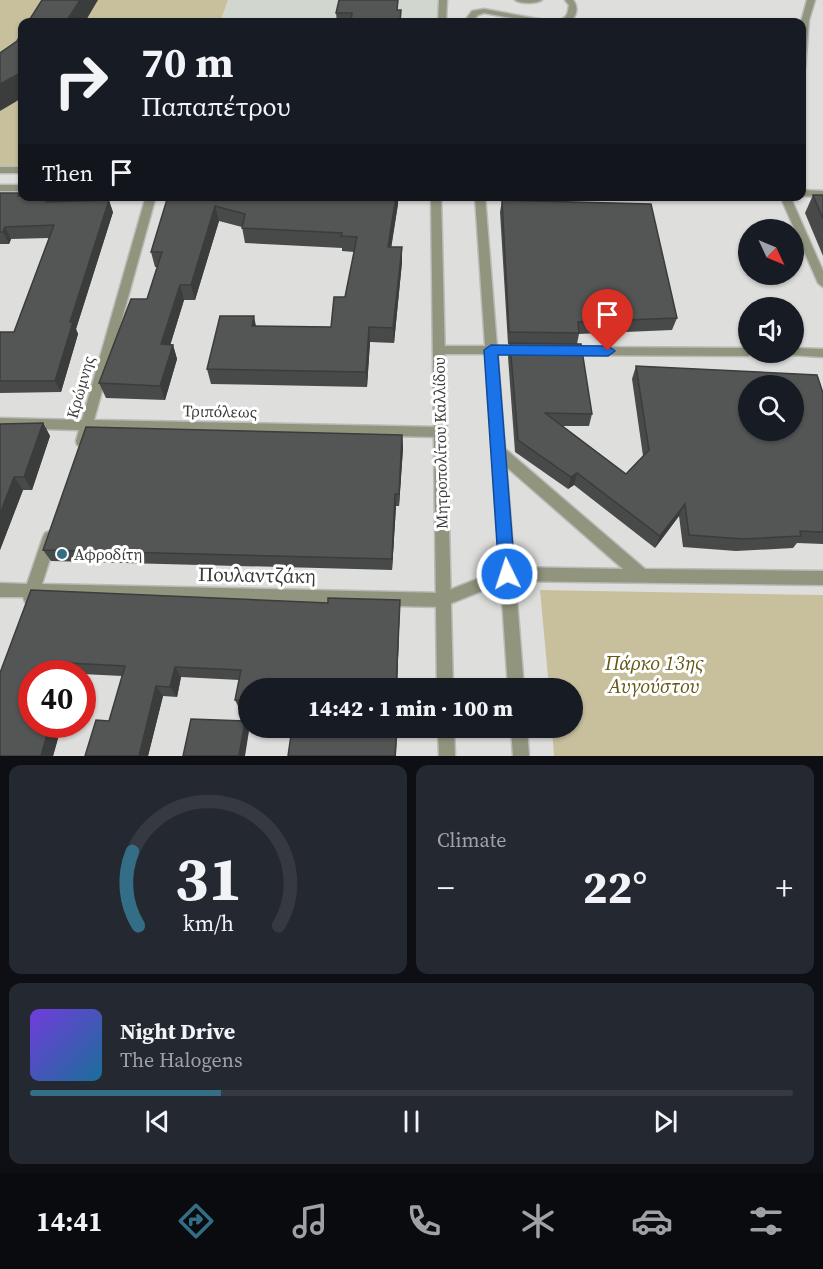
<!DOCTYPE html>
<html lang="en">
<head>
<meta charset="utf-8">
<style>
  :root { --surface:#171b24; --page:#242831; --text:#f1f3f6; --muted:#9ea1a6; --line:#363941; --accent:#336e86 }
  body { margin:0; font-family:"Source Serif 4",serif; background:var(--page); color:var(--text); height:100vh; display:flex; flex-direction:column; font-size:22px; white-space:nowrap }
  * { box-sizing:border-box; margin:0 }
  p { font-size:20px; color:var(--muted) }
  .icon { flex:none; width:33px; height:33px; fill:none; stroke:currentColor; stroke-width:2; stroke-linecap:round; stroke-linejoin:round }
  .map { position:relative; height:756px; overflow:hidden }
  .side { display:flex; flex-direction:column; gap:9px; padding:9px; background:#0d0f14; flex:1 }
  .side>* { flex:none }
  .guide { position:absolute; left:18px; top:18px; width:788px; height:183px; border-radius:12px; box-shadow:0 2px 4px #0004; background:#171b24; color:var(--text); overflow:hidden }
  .needle { width:39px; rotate:134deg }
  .fabs { position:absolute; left:738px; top:219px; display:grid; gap:12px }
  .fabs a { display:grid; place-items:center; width:66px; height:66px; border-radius:50%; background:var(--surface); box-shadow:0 2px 4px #0004; font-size:30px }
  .speed { position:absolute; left:18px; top:660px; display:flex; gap:12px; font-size:30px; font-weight:700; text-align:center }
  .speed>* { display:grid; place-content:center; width:78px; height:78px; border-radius:50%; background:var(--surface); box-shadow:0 2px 4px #0004; line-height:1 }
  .speed .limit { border:9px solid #d22; background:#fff; color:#111 }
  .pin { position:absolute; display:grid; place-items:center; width:51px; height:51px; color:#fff; margin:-62px -26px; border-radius:50% 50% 50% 0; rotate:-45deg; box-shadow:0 0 6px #0007 }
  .pin .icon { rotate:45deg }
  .me { position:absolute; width:66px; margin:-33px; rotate:356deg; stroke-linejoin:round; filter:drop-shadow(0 0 4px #0008) }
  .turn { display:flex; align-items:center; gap:21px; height:126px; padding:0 24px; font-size:27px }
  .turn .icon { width:78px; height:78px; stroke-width:2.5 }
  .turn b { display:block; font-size:42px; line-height:51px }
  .then { display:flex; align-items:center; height:57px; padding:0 24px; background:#0003; gap:12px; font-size:22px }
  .big { font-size:45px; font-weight:800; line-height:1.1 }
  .side .widget { flex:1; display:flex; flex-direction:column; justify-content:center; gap:9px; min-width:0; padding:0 21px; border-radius:12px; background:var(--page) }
  .side .dial { align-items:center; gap:0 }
  .dial svg { height:156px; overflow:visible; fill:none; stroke:var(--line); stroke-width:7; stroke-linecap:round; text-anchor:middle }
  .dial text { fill:var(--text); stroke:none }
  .song { display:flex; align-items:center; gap:18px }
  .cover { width:72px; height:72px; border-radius:9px; background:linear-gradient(135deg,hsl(260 70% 55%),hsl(200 70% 35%)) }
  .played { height:6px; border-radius:3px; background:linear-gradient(90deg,var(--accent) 25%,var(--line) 25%) }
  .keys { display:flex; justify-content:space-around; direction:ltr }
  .heat { display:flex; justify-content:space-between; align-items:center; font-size:33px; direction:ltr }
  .side .tiles { flex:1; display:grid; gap:9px; grid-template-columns:1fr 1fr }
  .widget:last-child { grid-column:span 2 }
  .trip { position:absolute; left:238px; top:678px; width:345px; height:60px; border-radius:30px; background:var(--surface); box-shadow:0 2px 4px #0004; font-weight:800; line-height:60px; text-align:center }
  .menu { display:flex; height:96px; justify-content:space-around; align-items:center; background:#090b0e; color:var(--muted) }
  .menu .icon { width:42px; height:42px }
  .menu .on { color:var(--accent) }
  .menu b { font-size:27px; color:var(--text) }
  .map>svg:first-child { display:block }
  .built { fill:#d1d7ce }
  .green { fill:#c8c09d }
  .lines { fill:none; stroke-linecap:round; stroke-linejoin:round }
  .service-casing { stroke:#babbb9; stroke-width:3 }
  .minor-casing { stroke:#babbb9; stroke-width:3 }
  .tertiary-casing { stroke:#babbb9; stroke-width:3 }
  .service { fill:#91957e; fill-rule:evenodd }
  .minor { fill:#91957e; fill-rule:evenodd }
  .tertiary { fill:#91957e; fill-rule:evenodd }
  .wall { fill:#484a49 }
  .shaded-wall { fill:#3b3c3c }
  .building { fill:#545655; stroke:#3b3c3c; stroke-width:1.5; fill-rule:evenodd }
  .route { fill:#1a73e8; stroke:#114b97; stroke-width:1.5 }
  .poi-dot { fill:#336e86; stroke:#fff; stroke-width:2 }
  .labels { text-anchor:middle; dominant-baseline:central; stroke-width:6; stroke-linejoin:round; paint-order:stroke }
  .street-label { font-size:16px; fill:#3a3b39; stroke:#fff }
  .poi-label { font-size:16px; fill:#3a3b39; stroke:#fff; text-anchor:start }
  .near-street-label { font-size:20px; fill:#3a3b39; stroke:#fff }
  .near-park-label { font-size:20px; font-style:italic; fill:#655716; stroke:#fff }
</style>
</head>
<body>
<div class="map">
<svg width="823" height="756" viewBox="0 0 823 756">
  <rect width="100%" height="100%" fill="#dedfdd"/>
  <!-- built -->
  <path class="built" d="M228 0H443L442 22H220Z"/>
  <!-- green -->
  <g class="green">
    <path d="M0 0H228L220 22H22V169H0Z"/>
    <path d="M540 590 823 595V756H554L552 728H573V688H549Z"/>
  </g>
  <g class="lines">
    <defs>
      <g id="service">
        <path d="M439 0H447L446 22H438Z"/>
        <path d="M515 0H542C536 4 521 4 515 0Z"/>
        <path d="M565 0H573C579 7 577 17 569 22H559C564 15 567 21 569 5Z"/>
        <path d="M807 0H815L809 20 805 68 801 70V22Z"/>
        <path d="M484 9 544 20 548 22H534L484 13 478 15 472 22H464L472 11Z"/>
      </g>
      <g id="minor">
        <path d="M146 196H156L94 420 440 427 444 428 446 432 444 436 440 437 91 430 87 445 82 446 77 445 76 441 79 430 0 428V418L82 420Z"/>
        <path d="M780 196H790L823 271V287L818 283Z"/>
        <path d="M439 346H525L531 350 525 354H439L433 350Z"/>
        <path d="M567 347 748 348V352H754L748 356 567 355 561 351Z"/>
        <path d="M794 348 823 349V357L789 355 787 352H794Z"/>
        <path d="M498 446 503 447 645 569 823 571V585L507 581 442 607 37 598 35 602 30 604 25 602 23 597H0V583L27 584 43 537 45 533 50 531 55 533 57 537 42 584 442 593 507 567 623 569 493 455 492 451 493 447Z"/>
      </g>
      <g id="tertiary">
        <rect x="0" y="167" width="22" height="6"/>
        <rect x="0" y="185" width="22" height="6"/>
        <path d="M801 190 823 191V197L801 196Z"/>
        <path d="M431 196H441L453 688H437Z"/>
        <path d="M475 196H485L524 688H508Z"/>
        <path d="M438 728H454L455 756H439Z"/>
        <path d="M511 728H527L529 756H513Z"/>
      </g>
    </defs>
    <!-- service casing -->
    <use href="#service" class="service-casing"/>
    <!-- minor casing -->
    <use href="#minor" class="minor-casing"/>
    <!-- tertiary casing -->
    <use href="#tertiary" class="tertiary-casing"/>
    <!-- service -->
    <use href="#service" class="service"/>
    <!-- minor -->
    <use href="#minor" class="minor"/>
    <!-- tertiary -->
    <use href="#tertiary" class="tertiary"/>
  </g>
  <!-- wall -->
  <g class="wall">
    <path d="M398 10 401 22H337L336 13Z"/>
    <path d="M0 193H20L21 196 113 212 76 329 78 334 61 392 0 393V332H14L49 238 11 239 9 244H0Z"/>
    <path d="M813 195H823V256L805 213Z"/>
    <path d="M168 196 398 204 391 247 402 262 394 343 370 342 367 387 211 384 207 369 255 326 331 327 345 297 354 252 342 251V248L245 243 242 227 219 221 195 300H184L170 345H173L177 359 165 400 106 398 99 383 147 299 157 267H155L151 252Z"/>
    <path d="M502 200 677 318 672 330 579 334 577 344 592 414 589 426H563L626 474 643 456 632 379 636 366 823 393V544L797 543 793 548 736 551 683 547 679 516 655 548 574 485 568 489 515 452 508 357 510 344H508L500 212Z"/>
    <path d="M43 423 50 436 32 490H23L0 550V424Z"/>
    <path d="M402 435 403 448 399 506H396L392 570 51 561 43 550Z"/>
    <path d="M400 600 397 688H249V710H240L235 700 239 680 181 677 177 697 163 696 148 756H85L109 721 122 676 82 674H32V724H62L53 756H0V673L328 603Z"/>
  </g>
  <!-- shaded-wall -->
  <g class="shaded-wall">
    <path d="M80 0H98L85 22H66Z"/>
    <path d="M22 72V98L0 111V84Z"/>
    <path d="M396 196H398V204L389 262 388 247Z"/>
    <path d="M109 200 113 212 76 329 78 334 61 392 55 381 70 322Z"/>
    <path d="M215 206 219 221 195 300 191 285Z"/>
    <path d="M5 227 11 239 9 244 3 232Z"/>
    <path d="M402 247V262L394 343 393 328Z"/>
    <path d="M180 285 184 300 166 359 161 344Z"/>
    <path d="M254 316 257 331 252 326Z"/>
    <path d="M369 327 370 342 367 387 366 372Z"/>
    <path d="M173 345 177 359 165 400 160 386Z"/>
    <path d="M43 423 50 436 32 490 24 477Z"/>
    <path d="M402 435 403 448 399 506V494Z"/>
    <path d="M577 473 574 485 568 489 571 477Z"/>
    <path d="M14 477 23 490 0 550V514Z"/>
    <path d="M395 494 396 506 392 570V559Z"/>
    <path d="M685 504 679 516 655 548 660 536Z"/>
    <path d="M400 600 397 688H396Z"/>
    <path d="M68 663 77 674H65Z"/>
    <path d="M175 667 181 677 177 697 170 687Z"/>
    <path d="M156 686 163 696 148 756H139Z"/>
    <path d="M245 721 249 731 245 756H239Z"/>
    <path d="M50 724H62L53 756H41Z"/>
    <path d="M397 728 396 756H395Z"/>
  </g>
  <!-- building -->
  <g class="building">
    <path d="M42 0H80L66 22H28Z"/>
    <path d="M339 0H398L397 10H401L400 22H351L352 13H336Z"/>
    <path d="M22 32V72L0 84V53L17 41Z"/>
    <path d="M0 193H20L18 196H48L46 202 109 200 70 322H73L55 381H0V332H14L54 225 5 227 3 232H0Z"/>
    <path d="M813 195H823V219Z"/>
    <path d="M168 196H396L388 247H402L393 328 369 327 366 372 207 369 220 316H254L252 326 331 327 334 297H345L357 237 341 236 342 233 242 228 245 214 215 206 191 285H180L161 344 173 345 160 386 99 383 131 299H147L162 252H151Z"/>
    <path d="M502 200 651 204 677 318 578 322 579 333 509 332Z"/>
    <path d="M510 343 581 344 592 414 545 413 626 474 649 450 636 366 817 375 823 393V532L800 531 801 536 743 539 689 535 685 504 660 536 577 473 571 477 518 440ZM748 386H794V430H748Z"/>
    <path d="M43 423 24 477H14L0 514V424Z"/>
    <path d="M86 427 402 435 399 494H395L392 559 43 550Z"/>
    <path d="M31 590 328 603V598L400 600 396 688H249V700H235L241 670 175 667 170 687 156 686 139 756H85L96 720 109 721 125 666 68 663 65 674H32V724H50L41 756H0V673Z"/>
    <path d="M191 719 245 721 239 756H183Z"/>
    <path d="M292 728H397L395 756H288Z"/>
  </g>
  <!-- route -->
  <path class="route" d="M491 345 608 346 615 351 608 356 498 355 515 574 513 580 507 582 502 580 499 574 484 350Z"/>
  <!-- markers -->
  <circle class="poi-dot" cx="62" cy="554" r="6"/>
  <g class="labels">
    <!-- street labels -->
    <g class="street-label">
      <text transform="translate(80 387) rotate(-74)">Κρώμνης</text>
      <text transform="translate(220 411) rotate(1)">Τριπόλεως</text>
      <text transform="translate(440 443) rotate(-91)">Μητροπολίτου Καλλίδου</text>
    </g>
    <!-- poi labels -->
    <g class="poi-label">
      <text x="74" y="554">Αφροδίτη</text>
    </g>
    <!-- near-street labels -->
    <g class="near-street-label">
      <text transform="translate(257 575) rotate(1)">Πουλαντζάκη</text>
    </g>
    <!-- near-park labels -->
    <g class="near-park-label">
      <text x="654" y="663">Πάρκο 13ης<tspan x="654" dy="23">Αυγούστου</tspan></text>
    </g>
  </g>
</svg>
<div class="fabs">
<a><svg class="needle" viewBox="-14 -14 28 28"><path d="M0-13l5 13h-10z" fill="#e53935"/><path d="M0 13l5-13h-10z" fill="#9ea1a6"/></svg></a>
<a><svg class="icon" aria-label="sound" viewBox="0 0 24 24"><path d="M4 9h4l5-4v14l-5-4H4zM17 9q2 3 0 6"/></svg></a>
<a><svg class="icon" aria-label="search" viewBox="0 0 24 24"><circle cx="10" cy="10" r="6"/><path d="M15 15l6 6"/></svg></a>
</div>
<div class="speed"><div class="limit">40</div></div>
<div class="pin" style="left:608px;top:351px;background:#d93025"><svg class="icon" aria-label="arrive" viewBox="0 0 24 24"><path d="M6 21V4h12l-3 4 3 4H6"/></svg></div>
<svg class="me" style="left:507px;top:574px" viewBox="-20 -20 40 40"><circle r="17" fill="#1a73e8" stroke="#fff" stroke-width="3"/><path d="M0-11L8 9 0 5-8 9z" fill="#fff"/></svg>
<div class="trip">14:42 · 1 min · 100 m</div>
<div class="guide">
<div class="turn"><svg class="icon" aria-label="right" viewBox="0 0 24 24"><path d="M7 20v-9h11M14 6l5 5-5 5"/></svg><div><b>70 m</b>Παπαπέτρου</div></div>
<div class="then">Then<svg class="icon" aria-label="arrive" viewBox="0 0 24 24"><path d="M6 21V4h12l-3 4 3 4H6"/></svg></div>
</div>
</div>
<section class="side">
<div class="tiles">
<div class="widget dial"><svg viewBox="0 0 100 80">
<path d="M14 69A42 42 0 1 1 86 69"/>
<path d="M14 69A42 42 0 0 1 11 31" stroke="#336e86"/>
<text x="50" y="56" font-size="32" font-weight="700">31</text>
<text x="50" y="72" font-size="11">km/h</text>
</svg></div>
<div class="widget"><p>Climate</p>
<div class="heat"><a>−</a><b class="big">22°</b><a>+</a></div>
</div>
<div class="widget">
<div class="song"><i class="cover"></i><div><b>Night Drive</b><p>The Halogens</p></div></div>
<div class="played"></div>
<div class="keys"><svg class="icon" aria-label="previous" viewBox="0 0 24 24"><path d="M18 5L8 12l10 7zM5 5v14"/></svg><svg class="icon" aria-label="pause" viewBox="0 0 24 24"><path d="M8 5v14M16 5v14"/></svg><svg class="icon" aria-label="next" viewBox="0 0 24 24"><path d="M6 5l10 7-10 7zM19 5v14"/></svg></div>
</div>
</div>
</section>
<nav class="menu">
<b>14:41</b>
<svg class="icon on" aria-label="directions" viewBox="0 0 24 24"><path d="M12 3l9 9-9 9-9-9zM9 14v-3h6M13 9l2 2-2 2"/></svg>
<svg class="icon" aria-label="music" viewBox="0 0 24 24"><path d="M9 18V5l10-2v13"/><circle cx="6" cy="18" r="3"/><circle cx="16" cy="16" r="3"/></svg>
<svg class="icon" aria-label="phone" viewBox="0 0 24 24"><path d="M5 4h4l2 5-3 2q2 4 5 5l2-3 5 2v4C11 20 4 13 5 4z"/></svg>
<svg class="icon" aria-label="climate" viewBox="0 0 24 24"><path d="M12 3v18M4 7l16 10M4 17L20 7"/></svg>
<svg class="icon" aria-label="car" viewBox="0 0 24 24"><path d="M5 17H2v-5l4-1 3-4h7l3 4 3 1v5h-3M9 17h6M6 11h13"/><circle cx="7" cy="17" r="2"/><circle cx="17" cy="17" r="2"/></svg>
<svg class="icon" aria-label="filters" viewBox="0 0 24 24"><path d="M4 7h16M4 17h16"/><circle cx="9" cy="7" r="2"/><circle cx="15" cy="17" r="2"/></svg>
</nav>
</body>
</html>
